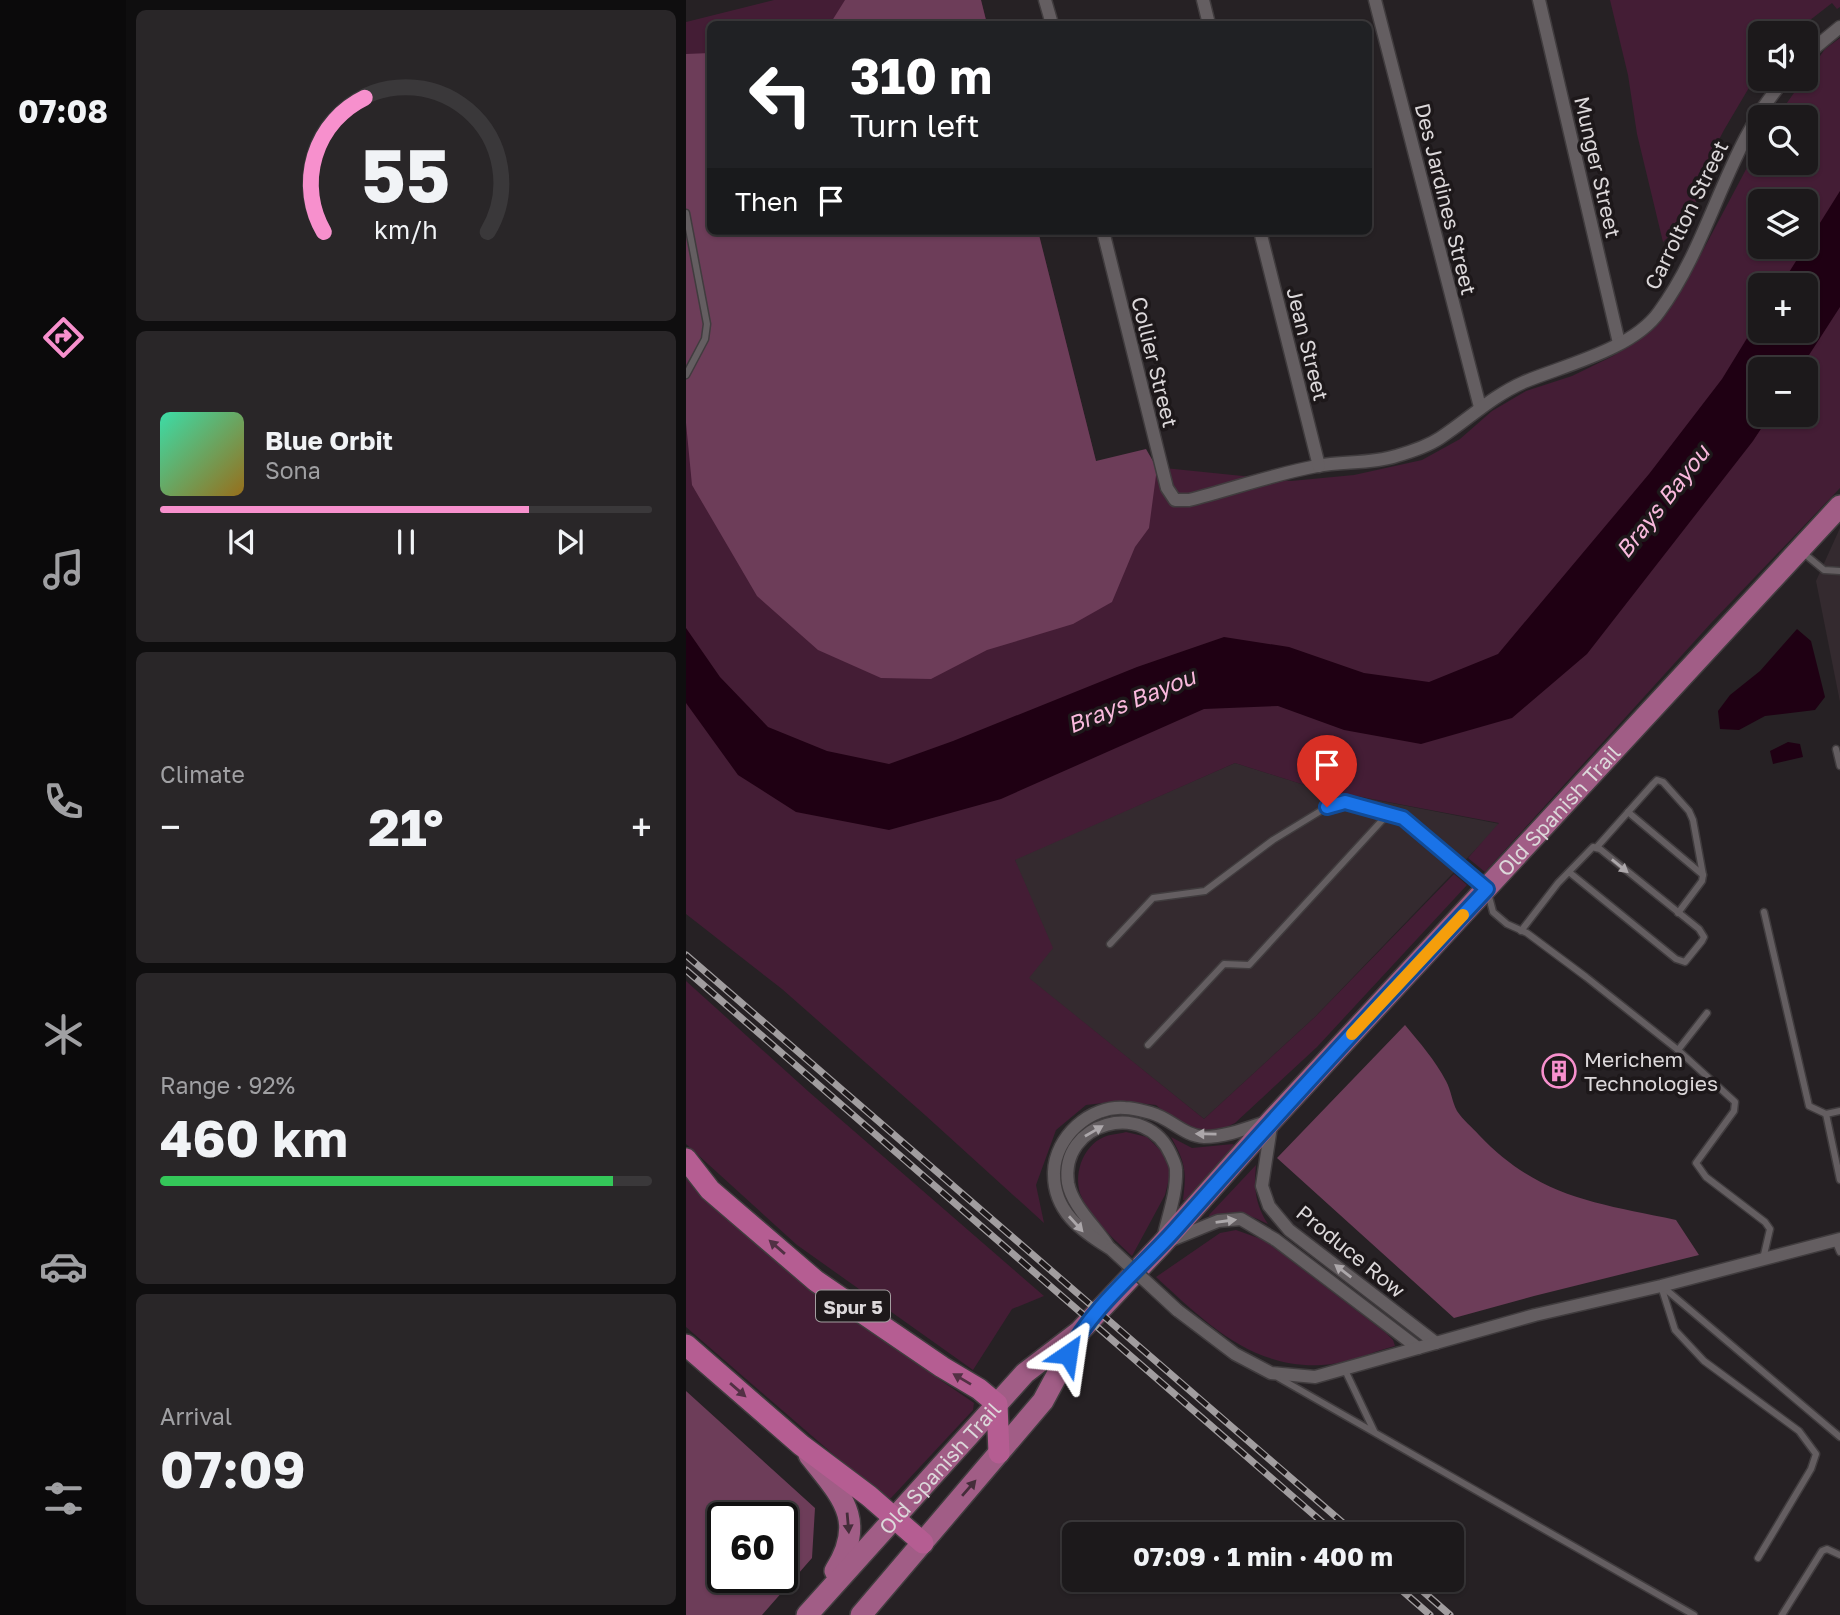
<!DOCTYPE html>
<html lang="en">
<head>
<meta charset="utf-8">
<style>
  :root { --surface:#1c191b; --page:#292628; --text:#f1f3f6; --muted:#a0a0a3; --line:#3a383a; --accent:#f790cd }
  body { margin:0; font-family:"Golos Text",sans-serif; background:var(--page); color:var(--text); height:100vh; display:flex; flex-direction:column; font-size:26px; white-space:nowrap }
  * { box-sizing:border-box; margin:0 }
  p { font-size:23px; color:var(--muted) }
  .icon { flex:none; width:38px; height:38px; fill:none; stroke:currentColor; stroke-width:2; stroke-linecap:round; stroke-linejoin:round }
  .map { position:relative; flex:1; overflow:hidden }
  .sheet { display:flex; flex-direction:column; gap:10px; padding:10px; background:#0f0e0f; width:560px }
  .sheet>* { flex:none }
  .top-card { position:absolute; left:21px; top:21px; width:665px; height:214px; border-radius:10px; box-shadow:0 2px 5px #0004,0 0 0 2px var(--line); background:#202124; color:#fff; overflow:hidden }
  .buttons { position:absolute; left:1062px; top:21px; display:grid; gap:14px }
  .buttons a { display:grid; place-items:center; width:70px; height:70px; border-radius:10px; background:var(--surface); box-shadow:0 2px 5px #0004,0 0 0 2px var(--line); font-size:35px }
  .speed { position:absolute; left:21px; top:1502px; display:flex; gap:14px; font-size:35px; font-weight:700; text-align:center }
  .speed>* { display:grid; place-content:center; width:91px; height:91px; border-radius:50%; background:var(--surface); box-shadow:0 2px 5px #0004,0 0 0 2px var(--line); line-height:1 }
  .speed .limit { border:4px solid #111; border-radius:10px; background:#fff; color:#111 }
  .pin { position:absolute; display:grid; place-items:center; width:60px; height:60px; color:#fff; margin:-72px -30px; border-radius:50% 50% 50% 0; rotate:-45deg; box-shadow:0 0 7px #0007 }
  .pin .icon { rotate:45deg }
  .me { position:absolute; width:77px; margin:-38px; rotate:32deg; stroke-linejoin:round; filter:drop-shadow(0 0 5px #0008) }
  .turn { display:flex; align-items:center; gap:24px; height:147px; padding:0 28px; font-size:32px }
  .turn .icon { width:91px; height:91px; stroke-width:2.5 }
  .turn b { display:block; font-size:49px; line-height:60px }
  .then { display:flex; align-items:center; height:66px; padding:0 28px; background:#0003; gap:14px; font-size:26px }
  .big { font-size:52px; font-weight:700; line-height:1.1 }
  .sheet .widget { flex:1; display:flex; flex-direction:column; justify-content:center; gap:10px; min-width:0; padding:0 24px; border-radius:10px; background:var(--page) }
  .sheet .dial { align-items:center; gap:0 }
  .dial svg { height:182px; overflow:visible; fill:none; stroke:var(--line); stroke-width:7; stroke-linecap:round; text-anchor:middle }
  .dial text { fill:var(--text); stroke:none }
  .song { display:flex; align-items:center; gap:21px }
  .cover { width:84px; height:84px; border-radius:10px; background:linear-gradient(135deg,hsl(160 70% 55%),hsl(40 70% 35%)) }
  .played { height:7px; border-radius:4px; background:linear-gradient(90deg,var(--accent) 75%,var(--line) 75%) }
  .keys { display:flex; justify-content:space-around; direction:ltr }
  .heat { display:flex; justify-content:space-between; align-items:center; font-size:38px; direction:ltr }
  .charge { height:10px; border-radius:5px; background:linear-gradient(90deg,#34c759 92%,var(--line) 0) }
  .trip { position:absolute; left:376px; top:1522px; width:402px; height:70px; border-radius:10px; background:var(--surface); box-shadow:0 2px 5px #0004,0 0 0 2px var(--line); font-weight:700; line-height:70px; text-align:center }
  main { display:flex; flex:1; min-height:0 }
  .dock { display:flex; flex-direction:column; width:126px; justify-content:space-around; align-items:center; background:#0b0a0b; color:var(--muted) }
  .dock .icon { width:49px; height:49px }
  .dock .active { color:var(--accent) }
  .dock b { font-size:32px; color:var(--text) }
  .map>svg:first-child { display:block }
  .built { fill:#342a2f }
  .green { fill:#441d35; fill-rule:evenodd }
  .forest { fill:#6d3d59; fill-rule:evenodd }
  .water { fill:#1f0013 }
  .lines { fill:none; stroke-linecap:round; stroke-linejoin:round }
  .service-casing { stroke:#403c3e; stroke-width:9 }
  .minor-casing { stroke:#403c3e; stroke-width:15 }
  .primary-casing { stroke:#403c3e; stroke-width:24 }
  .trunk-casing { stroke:#403c3e; stroke-width:24 }
  .service { stroke:#645e61; stroke-width:6 }
  .minor { stroke:#645e61; stroke-width:12 }
  .primary { stroke:#a15d86; stroke-width:21 }
  .trunk { stroke:#b55d92; stroke-width:21 }
  .rail-casing { stroke:#a19d9f; stroke-width:7 }
  .rail { stroke:#1d181a; stroke-width:4.5; stroke-dasharray:13; stroke-linecap:butt }
  .minor-bridge-casing { stroke:#403c3e; stroke-width:15; stroke-linecap:butt }
  .minor-bridge { stroke:#645e61; stroke-width:12 }
  .oneway { fill:#aca7aa }
  .oneway2 { fill:#523044 }
  .oneway3 { fill:#452d3a }
  .route-casing { stroke:#114b97; stroke-width:18 }
  .route { stroke:#1a73e8; stroke-width:12 }
  .slow { stroke:#f59e0b; stroke-width:12 }
  .labels { text-anchor:middle; dominant-baseline:central; stroke-width:7; stroke-linejoin:round; paint-order:stroke }
  .shield { fill:#1d181a; stroke:#a39ea0; stroke-width:2 }
  .shield-label { font-size:19px; font-weight:bold; fill:#dcd8da }
  .street-label { font-size:21px; fill:#dcd8da; stroke:#1d181a }
  .poi-label { font-size:21px; fill:#dcd8da; stroke:#1d181a; text-anchor:start }
  .water-label { font-size:23px; font-style:italic; fill:#f9b9dd; stroke:#1d181a }
</style>
</head>
<body>
<main>
<nav class="dock">
<b>07:08</b>
<svg class="icon active" aria-label="directions" viewBox="0 0 24 24"><path d="M12 3l9 9-9 9-9-9zM9 14v-3h6M13 9l2 2-2 2"/></svg>
<svg class="icon" aria-label="music" viewBox="0 0 24 24"><path d="M9 18V5l10-2v13"/><circle cx="6" cy="18" r="3"/><circle cx="16" cy="16" r="3"/></svg>
<svg class="icon" aria-label="phone" viewBox="0 0 24 24"><path d="M5 4h4l2 5-3 2q2 4 5 5l2-3 5 2v4C11 20 4 13 5 4z"/></svg>
<svg class="icon" aria-label="climate" viewBox="0 0 24 24"><path d="M12 3v18M4 7l16 10M4 17L20 7"/></svg>
<svg class="icon" aria-label="car" viewBox="0 0 24 24"><path d="M5 17H2v-5l4-1 3-4h7l3 4 3 1v5h-3M9 17h6M6 11h13"/><circle cx="7" cy="17" r="2"/><circle cx="17" cy="17" r="2"/></svg>
<svg class="icon" aria-label="filters" viewBox="0 0 24 24"><path d="M4 7h16M4 17h16"/><circle cx="9" cy="7" r="2"/><circle cx="15" cy="17" r="2"/></svg>
</nav>
<section class="sheet">
<div class="widget dial"><svg viewBox="0 0 100 80">
<path d="M14 69A42 42 0 1 1 86 69"/>
<path d="M14 69A42 42 0 0 1 32 10" stroke="#f790cd"/>
<text x="50" y="56" font-size="32" font-weight="700">55</text>
<text x="50" y="72" font-size="11">km/h</text>
</svg></div>
<div class="widget">
<div class="song"><i class="cover"></i><div><b>Blue Orbit</b><p>Sona</p></div></div>
<div class="played"></div>
<div class="keys"><svg class="icon" aria-label="previous" viewBox="0 0 24 24"><path d="M18 5L8 12l10 7zM5 5v14"/></svg><svg class="icon" aria-label="pause" viewBox="0 0 24 24"><path d="M8 5v14M16 5v14"/></svg><svg class="icon" aria-label="next" viewBox="0 0 24 24"><path d="M6 5l10 7-10 7zM19 5v14"/></svg></div>
</div>
<div class="widget"><p>Climate</p>
<div class="heat"><a>−</a><b class="big">21°</b><a>+</a></div>
</div>
<div class="widget"><p>Range · 92%</p><b class="big">460 km</b><div class="charge"></div></div>
<div class="widget"><p>Arrival</p><b class="big">07:09</b></div>
</section>
<div class="map">
<svg width="1154" height="1615" viewBox="0 0 1154 1615">
  <rect width="100%" height="100%" fill="#262124"/>
  <!-- built -->
  <g class="built">
    <path d="M1154 528V702L1130 581Z"/>
    <path d="M549 763 628 788 814 824 629 1017 518 1119 342 978 329 859Z"/>
  </g>
  <!-- green -->
  <g class="green">
    <path d="M88 0H295L301 24H24V231H352L410 461 605 481 668 475 736 460 774 439 806 411 840 391 886 376 927 356 950 342 971 323 997 288 1074 143V163H1120V117H1091L1139 49 1154 38V488L1026 622 799 872 782 858 813 823 628 788 549 763 329 860 367 948 343 978 518 1119 629 1017 768 874 781 885 631 1047 549 1123 528 1133 495 1127 470 1105 434 1101 400 1105 370 1130 350 1185 358 1223 239 1115 96 989 0 914V22ZM1074 201H1120V247H1074ZM1074 285H1120V331H1074ZM1074 369H1120V415H1074Z"/>
    <path d="M924 0H1154V7L1151 9 1146 3 1110 31 1095 19 1090 33H1074V69L1038 130 1021 163 1026 169 1002 218 977 242 951 134 942 75Z"/>
    <path d="M0 981 123 1092 358 1296 326 1309 287 1370 111 1245 0 1144Z"/>
    <path d="M440 1132 461 1137 477 1153 485 1171 479 1195 446 1256C429 1240 406 1220 396 1198 386 1177 396 1146 418 1137 424 1134 433 1134 440 1132Z"/>
    <path d="M485 1137 506 1148 547 1144 550 1147 500 1200H497C501 1171 499 1162 485 1137Z"/>
    <path d="M570 1165C568 1188 569 1204 582 1224 559 1212 549 1211 524 1218L523 1215Z"/>
    <path d="M0 1175 59 1232 137 1300 288 1403 287 1410 205 1498 199 1499 0 1327Z"/>
    <path d="M550 1230 578 1240 700 1333 707 1340 709 1346C686 1352 659 1364 636 1365 565 1369 518 1321 470 1277L534 1233Z"/>
  </g>
  <!-- forest -->
  <g class="forest">
    <path d="M159 0H295L301 24H144Z"/>
    <path d="M24 53V231H352L410 461 460 449 471 468 463 528 449 547 426 602 387 624 301 650 245 679 195 678 132 650 71 596 6 485 0 423V54Z"/>
    <path d="M719 1025C734 1043 749 1060 760 1081 765 1090 766 1102 771 1111 777 1120 786 1127 793 1135 853 1198 910 1203 990 1220L1013 1255 848 1296 768 1318 591 1158Z"/>
    <path d="M0 1391 129 1508 126 1558 76 1615H0ZM37 1517H96V1577H37Z"/>
  </g>
  <!-- water -->
  <g class="water">
    <path d="M1154 191V307L1114 369H1074V415H1084L1067 441 901 654 826 718 735 744 658 730 592 706 518 709 315 799 203 830 110 812 52 775 0 703V628L34 677 82 727 141 751 203 764 267 741 451 667 538 637 603 647 678 673 743 682 812 654 963 474 1036 379 1074 317V331H1120V285H1095Z"/>
    <path d="M1111 629 1125 641 1139 697 1129 710 1079 716 1053 730 1034 729 1032 711 1044 695 1074 671Z"/>
    <path d="M1102 742 1114 744 1117 757 1087 764 1084 751Z"/>
  </g>
  <g class="lines">
    <defs>
      <g id="service">
        <path d="M0 213 21 324 19 339 0 375"/>
        <path d="M1115 551 1138 570 1154 571"/>
        <path d="M1150 749 1154 766"/>
        <path d="M942 812 1017 875"/>
        <path d="M910 848 967 784 971 780 977 782 1003 811 1007 820 1017 875 1016 881 992 913"/>
        <path d="M1078 912 1123 1106 1140 1114"/>
        <path d="M835 931 872 883 907 847 914 849 1013 929 1018 937 1016 941 999 962 990 959 883 872"/>
        <path d="M424 944 467 898 519 891 587 840 641 807 659 802 717 818 801 889 807 912 821 924 841 933 900 977 992 1050 1049 1102 1048 1111 1010 1163 1020 1177 1079 1222 1084 1229 1077 1259"/>
        <path d="M462 1045 538 964 563 965 701 815"/>
        <path d="M992 1050 1021 1013"/>
        <path d="M1154 1111 1140 1114 1154 1180"/>
        <path d="M1149 1240 1154 1252"/>
        <path d="M975 1286 989 1330 1018 1361 1113 1431 1130 1454 1125 1469 1072 1558"/>
        <path d="M977 1287 1154 1437"/>
        <path d="M658 1368 688 1431"/>
        <path d="M593 1378 1008 1615"/>
        <path d="M1096 1615 1136 1551 1141 1549 1154 1555"/>
      </g>
      <g id="minor">
        <path d="M359 0 366 24"/>
        <path d="M517 0 523 24"/>
        <path d="M689 0 794 407"/>
        <path d="M853 0 933 343"/>
        <path d="M1120 55 1154 27"/>
        <path d="M417 231 481 488 489 500H503C546 489 588 474 631 466 657 461 685 464 710 456 724 452 742 446 754 438 783 419 806 396 838 382 879 365 947 349 973 312 1026 240 1040 146 1099 79"/>
        <path d="M574 231 633 466"/>
        <path d="M483 1241 532 1221 555 1219 590 1240 732 1348"/>
        <path d="M422 1246C410 1227 386 1206 382 1183 373 1122 460 1098 485 1155 487 1160 490 1165 490 1170 491 1193 482 1216 477 1239"/>
        <path d="M425 1249C395 1231 367 1211 368 1172 369 1137 404 1105 439 1108 448 1108 457 1111 465 1113 484 1118 498 1136 518 1137 541 1137 564 1127 586 1120L576 1186 583 1206 603 1230 750 1343"/>
        <path d="M491 1310 549 1354 585 1373 629 1377 849 1315 975 1286 1154 1239"/>
      </g>
      <g id="primary">
        <path d="M123 1455C154 1495 182 1519 149 1571"/>
        <path id="s1" d="M121 1615 339 1373 394 1331 476 1244 586 1120 1154 506"/>
        <path d="M175 1615 357 1401 392 1336"/>
      </g>
      <g id="trunk">
        <path d="M0 1159 24 1190 130 1281 256 1367 293 1389 311 1404 313 1453"/>
        <path d="M0 1345 115 1445 183 1496 237 1543"/>
      </g>
    </defs>
    <!-- service casing -->
    <use href="#service" class="service-casing"/>
    <!-- minor casing -->
    <use href="#minor" class="minor-casing"/>
    <!-- primary casing -->
    <use href="#primary" class="primary-casing"/>
    <!-- trunk casing -->
    <use href="#trunk" class="trunk-casing"/>
    <!-- service -->
    <use href="#service" class="service"/>
    <!-- minor -->
    <use href="#minor" class="minor"/>
    <!-- primary -->
    <use href="#primary" class="primary"/>
    <!-- trunk -->
    <use href="#trunk" class="trunk"/>
    <defs>
      <g id="rail">
        <path d="M0 955 671 1535"/>
        <path d="M0 970 651 1535"/>
        <path d="M704 1580 744 1615"/>
        <path d="M724 1580 764 1615"/>
      </g>
    </defs>
    <!-- rail casing -->
    <use href="#rail" class="rail-casing"/>
    <!-- rail -->
    <use href="#rail" class="rail"/>
    <defs>
      <path id="minor-bridge" d="M425 1249 491 1310"/>
    </defs>
    <!-- minor-bridge casing -->
    <use href="#minor-bridge" class="minor-bridge-casing"/>
    <!-- minor-bridge -->
    <use href="#minor-bridge" class="minor-bridge"/>
  </g>
  <!-- one-way arrows -->
  <defs><path id="oneway-solid" d="M-6-.8H1V-3.2L6.5 0L1 3.2V.8H-6Z" transform="scale(1.75)"/></defs>
  <g class="oneway">
    <use href="#oneway-solid" transform="translate(934 866) rotate(39)"/>
    <use href="#oneway-solid" transform="translate(408 1131) rotate(-30)"/>
    <use href="#oneway-solid" transform="translate(520 1134) rotate(-179)"/>
    <use href="#oneway-solid" transform="translate(540 1221) rotate(-8)"/>
    <use href="#oneway-solid" transform="translate(390 1224) rotate(48)"/>
    <use href="#oneway-solid" transform="translate(657 1271) rotate(-142)"/>
  </g>
  <g class="oneway2">
    <use href="#oneway-solid" transform="translate(91 1247) rotate(-139)"/>
    <use href="#oneway-solid" transform="translate(276 1379) rotate(-149)"/>
    <use href="#oneway-solid" transform="translate(52 1390) rotate(41)"/>
  </g>
  <g class="oneway3">
    <use href="#oneway-solid" transform="translate(283 1488) rotate(-49)"/>
    <use href="#oneway-solid" transform="translate(162 1523) rotate(85)"/>
  </g>
  <g class="lines">
    <defs>
      <path id="route" d="M382 1354C407 1306 453 1270 489 1230 591 1114 696 1001 801 889L717 818 659 802 641 807"/>
    </defs>
    <!-- route casing -->
    <use href="#route" class="route-casing"/>
    <!-- route -->
    <use href="#route" class="route"/>
    <!-- slow -->
    <path class="slow" d="M666 1034 777 915"/>
  </g>
  <!-- icons -->
  <defs>
    <symbol id="building-ring" viewBox="-11 -11 22 22"><circle r="9.5" fill="#1d181a" stroke="#f790cd" stroke-width="1.5"/><path d="M-4-6H4V6H1V3H-1V6H-4ZM-2.5-4.3h1.7v1.8h-1.7ZM.8-4.3h1.7v1.8H.8ZM-2.5-1h1.7V.8h-1.7ZM.8-1h1.7V.8H.8Z" fill="#f790cd"/></symbol>
  </defs>
  <g fill-rule="evenodd">
    <use href="#building-ring" x="854" y="1052" width="38" height="38"/>
  </g>
  <g class="labels">
    <!-- shield labels -->
    <rect class="shield" x="130" y="1290.5" width="74" height="31" rx="5"/>
    <g class="shield-label">
      <text x="167" y="1306">Spur 5</text>
    </g>
    <!-- street labels -->
    <g class="street-label">
      <text transform="translate(912 167) rotate(77)">Munger Street</text>
      <text transform="translate(760 199) rotate(76)">Des Jardines Street</text>
      <text transform="translate(1000 215) rotate(-64)">Carrolton Street</text>
      <text transform="translate(622 344) rotate(76)">Jean Street</text>
      <text transform="translate(469 362) rotate(76)">Collier Street</text>
      <text stroke="none"><textPath href="#s1" startOffset="1102">Old Spanish Trail</textPath></text>
      <text transform="translate(665 1251) rotate(39)">Produce Row</text>
      <text stroke="none"><textPath href="#s1" startOffset="198">Old Spanish Trail</textPath></text>
    </g>
    <!-- poi labels -->
    <g class="poi-label">
      <text x="898" y="1059">Merichem<tspan x="898" dy="24">Technologies</tspan></text>
    </g>
    <!-- water labels -->
    <g class="water-label">
      <text transform="translate(976 501) rotate(-52)">Brays Bayou</text>
      <text transform="translate(445 700) rotate(-22)">Brays Bayou</text>
    </g>
  </g>
</svg>
<div class="buttons">
<a><svg class="icon" aria-label="sound" viewBox="0 0 24 24"><path d="M4 9h4l5-4v14l-5-4H4zM17 9q2 3 0 6"/></svg></a>
<a><svg class="icon" aria-label="search" viewBox="0 0 24 24"><circle cx="10" cy="10" r="6"/><path d="M15 15l6 6"/></svg></a>
<a><svg class="icon" aria-label="layers" viewBox="0 0 24 24"><path d="M12 4l9 5-9 5-9-5zM3 14l9 5 9-5"/></svg></a>
<a>+</a>
<a>−</a>
</div>
<div class="speed"><div class="limit">60</div></div>
<div class="pin" style="left:641px;top:807px;background:#d93025"><svg class="icon" aria-label="arrive" viewBox="0 0 24 24"><path d="M6 21V4h12l-3 4 3 4H6"/></svg></div>
<svg class="me" style="left:382px;top:1354px" viewBox="-20 -20 40 40"><path d="M0-17L14 15 0 8-14 15z" fill="#1a73e8" stroke="#fff" stroke-width="4"/></svg>
<div class="trip">07:09 · 1 min · 400 m</div>
<div class="top-card">
<div class="turn"><svg class="icon" aria-label="left" viewBox="0 0 24 24"><path d="M17 20v-9H6M10 6l-5 5 5 5"/></svg><div><b>310 m</b>Turn left</div></div>
<div class="then">Then<svg class="icon" aria-label="arrive" viewBox="0 0 24 24"><path d="M6 21V4h12l-3 4 3 4H6"/></svg></div>
</div>
</div>
</main>
</body>
</html>
